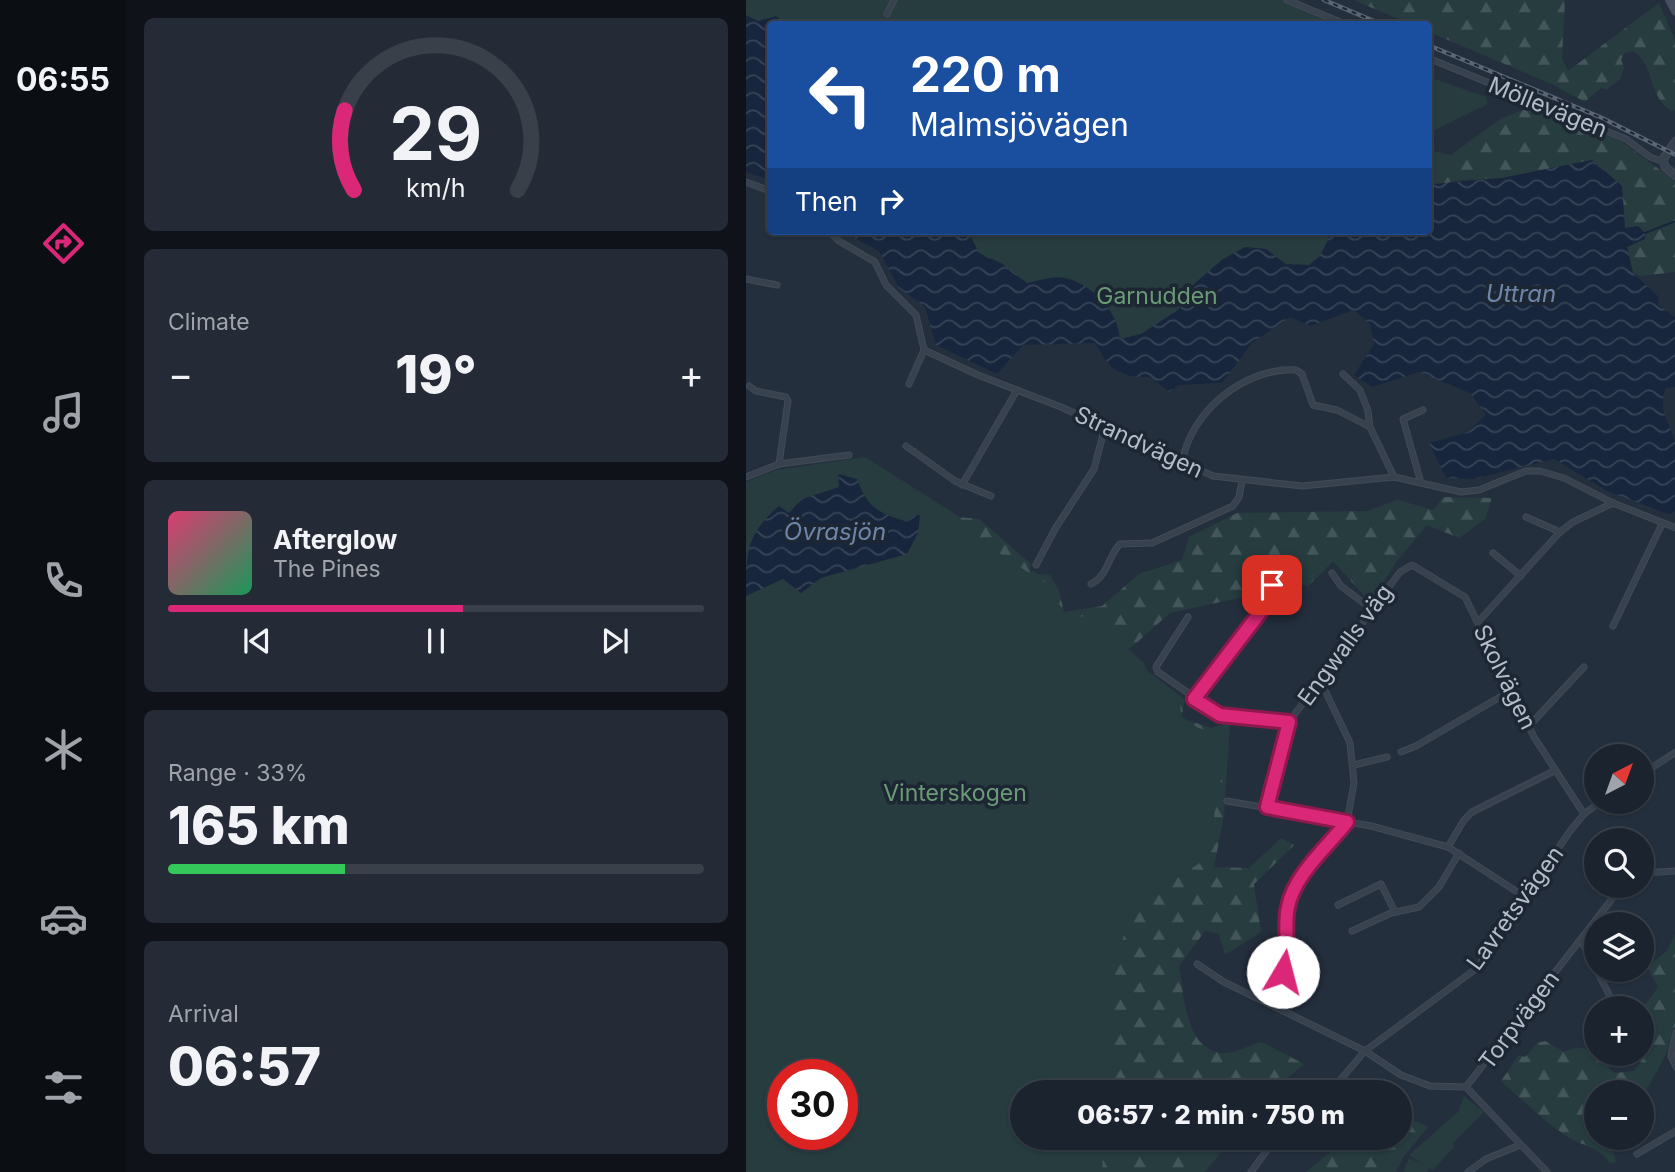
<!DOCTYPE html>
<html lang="en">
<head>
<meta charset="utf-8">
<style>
  :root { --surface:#1b232e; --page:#242b36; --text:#f1f3f6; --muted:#a0a4aa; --line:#39404a; --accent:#db2777 }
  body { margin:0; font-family:Inter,sans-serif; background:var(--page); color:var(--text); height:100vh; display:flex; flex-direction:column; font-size:26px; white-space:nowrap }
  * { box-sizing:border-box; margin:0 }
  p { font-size:23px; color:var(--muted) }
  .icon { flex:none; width:38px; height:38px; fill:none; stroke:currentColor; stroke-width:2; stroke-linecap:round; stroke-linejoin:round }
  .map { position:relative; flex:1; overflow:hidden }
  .side { display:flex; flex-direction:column; gap:18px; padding:18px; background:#0f1319; width:620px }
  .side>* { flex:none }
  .guide { position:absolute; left:21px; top:21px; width:665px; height:214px; border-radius:7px; box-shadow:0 2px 5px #0004,0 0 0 2px var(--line); background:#1a4fa0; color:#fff; overflow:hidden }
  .needle { width:46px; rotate:41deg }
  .controls { position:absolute; left:838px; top:744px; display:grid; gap:14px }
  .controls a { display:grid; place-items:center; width:70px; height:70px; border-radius:50%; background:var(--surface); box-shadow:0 2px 5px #0004,0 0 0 2px var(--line); font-size:35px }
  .speed { position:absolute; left:21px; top:1059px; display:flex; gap:14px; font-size:35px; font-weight:700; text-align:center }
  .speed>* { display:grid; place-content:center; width:91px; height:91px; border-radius:50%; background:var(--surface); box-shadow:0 2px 5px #0004,0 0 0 2px var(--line); line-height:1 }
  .speed .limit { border:10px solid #d22; background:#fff; color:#111 }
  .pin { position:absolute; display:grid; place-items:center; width:60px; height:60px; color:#fff; margin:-30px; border-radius:14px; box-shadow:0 4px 10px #0006 }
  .me { position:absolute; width:77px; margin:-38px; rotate:8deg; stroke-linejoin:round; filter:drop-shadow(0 0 5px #0008) }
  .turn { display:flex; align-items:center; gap:24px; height:147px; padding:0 28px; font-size:32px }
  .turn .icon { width:91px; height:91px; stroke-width:2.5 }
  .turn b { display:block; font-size:49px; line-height:60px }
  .then { display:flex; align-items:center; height:66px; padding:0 28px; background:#0003; gap:14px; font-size:26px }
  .big { font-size:52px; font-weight:800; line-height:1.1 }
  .side .card { flex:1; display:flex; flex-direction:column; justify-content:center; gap:10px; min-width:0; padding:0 24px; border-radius:10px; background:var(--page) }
  .side .dial { align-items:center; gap:0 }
  .dial svg { height:182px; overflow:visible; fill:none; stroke:var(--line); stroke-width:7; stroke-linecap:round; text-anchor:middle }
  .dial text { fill:var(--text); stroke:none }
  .song { display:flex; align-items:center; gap:21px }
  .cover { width:84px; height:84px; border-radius:10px; background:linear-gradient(135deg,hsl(340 70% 55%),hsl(150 70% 35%)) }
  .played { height:7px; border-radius:4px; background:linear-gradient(90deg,var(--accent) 55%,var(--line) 55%) }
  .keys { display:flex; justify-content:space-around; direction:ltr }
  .heat { display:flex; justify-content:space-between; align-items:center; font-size:38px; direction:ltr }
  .charge { height:10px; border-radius:5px; background:linear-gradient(90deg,#34c759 33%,var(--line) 0) }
  .trip { position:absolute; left:264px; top:1080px; width:402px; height:70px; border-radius:35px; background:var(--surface); box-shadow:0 2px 5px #0004,0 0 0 2px var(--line); font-weight:800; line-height:70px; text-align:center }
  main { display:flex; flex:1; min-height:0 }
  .tabs { display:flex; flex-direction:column; width:126px; justify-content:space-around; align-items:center; background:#0b0e12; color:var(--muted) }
  .tabs .icon { width:49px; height:49px }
  .tabs .selected { color:var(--accent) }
  .tabs b { font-size:32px; color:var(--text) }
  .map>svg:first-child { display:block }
  .forest { fill:url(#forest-firs); fill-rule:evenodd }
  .green { fill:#263c3f; fill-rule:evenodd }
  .water { fill:url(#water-waves) }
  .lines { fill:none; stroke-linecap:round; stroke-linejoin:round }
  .stream { stroke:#17263c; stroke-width:2 }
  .minor-casing { stroke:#414a57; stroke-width:7 }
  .tertiary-casing { stroke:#414a57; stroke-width:9 }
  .secondary-casing { stroke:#414a57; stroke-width:10 }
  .minor { stroke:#38414e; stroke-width:5 }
  .tertiary { stroke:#38414e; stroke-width:7 }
  .secondary { stroke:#465061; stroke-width:8 }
  .rail-casing { stroke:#5a6575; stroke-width:4.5 }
  .rail { stroke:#1d2633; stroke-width:2; stroke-dasharray:5; stroke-linecap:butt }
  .route-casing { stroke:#8e194d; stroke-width:18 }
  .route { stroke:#db2777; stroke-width:12 }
  .labels { text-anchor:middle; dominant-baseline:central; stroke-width:7; stroke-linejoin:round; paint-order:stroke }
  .street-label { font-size:23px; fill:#b4bcc9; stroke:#1d2633 }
  .park-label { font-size:23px; fill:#6b9a76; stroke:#1d2633 }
  .water-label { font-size:24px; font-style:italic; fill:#6d86a8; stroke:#1d2633 }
</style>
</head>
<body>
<main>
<nav class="tabs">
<b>06:55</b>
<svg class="icon selected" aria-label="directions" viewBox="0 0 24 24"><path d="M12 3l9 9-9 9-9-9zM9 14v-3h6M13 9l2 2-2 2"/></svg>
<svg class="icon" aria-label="music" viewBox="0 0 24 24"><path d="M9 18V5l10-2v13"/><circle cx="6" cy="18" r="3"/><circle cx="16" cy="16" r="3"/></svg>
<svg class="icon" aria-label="phone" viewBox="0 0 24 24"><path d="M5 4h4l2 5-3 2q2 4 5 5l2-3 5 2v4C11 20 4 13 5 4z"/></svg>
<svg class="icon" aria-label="climate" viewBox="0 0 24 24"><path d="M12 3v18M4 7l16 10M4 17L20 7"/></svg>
<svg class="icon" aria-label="car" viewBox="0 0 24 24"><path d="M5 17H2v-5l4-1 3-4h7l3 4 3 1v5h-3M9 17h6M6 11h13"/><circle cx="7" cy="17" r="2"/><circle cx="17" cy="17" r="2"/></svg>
<svg class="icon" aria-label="filters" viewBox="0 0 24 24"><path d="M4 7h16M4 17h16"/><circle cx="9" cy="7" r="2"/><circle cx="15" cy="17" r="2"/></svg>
</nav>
<section class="side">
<div class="card dial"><svg viewBox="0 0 100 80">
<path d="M14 69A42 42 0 1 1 86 69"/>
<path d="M14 69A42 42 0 0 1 10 34" stroke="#db2777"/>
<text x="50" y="56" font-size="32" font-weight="700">29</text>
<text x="50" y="72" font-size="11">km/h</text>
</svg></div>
<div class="card"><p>Climate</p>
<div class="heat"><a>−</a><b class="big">19°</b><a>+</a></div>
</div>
<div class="card">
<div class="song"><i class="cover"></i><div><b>Afterglow</b><p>The Pines</p></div></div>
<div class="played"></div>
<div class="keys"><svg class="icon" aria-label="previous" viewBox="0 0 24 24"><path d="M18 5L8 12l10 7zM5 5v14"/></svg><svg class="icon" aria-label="pause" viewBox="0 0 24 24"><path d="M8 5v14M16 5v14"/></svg><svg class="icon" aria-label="next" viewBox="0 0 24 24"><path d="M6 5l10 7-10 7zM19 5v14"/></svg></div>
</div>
<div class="card"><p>Range · 33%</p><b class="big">165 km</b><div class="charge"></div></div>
<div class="card"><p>Arrival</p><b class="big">06:57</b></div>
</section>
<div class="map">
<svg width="930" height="1172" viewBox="0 0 930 1172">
  <defs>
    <pattern id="forest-firs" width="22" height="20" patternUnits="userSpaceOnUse" patternTransform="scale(1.75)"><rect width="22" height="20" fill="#263c3f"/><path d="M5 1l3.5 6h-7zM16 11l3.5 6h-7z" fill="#435659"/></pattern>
    <pattern id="water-waves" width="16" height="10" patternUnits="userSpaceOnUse" patternTransform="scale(1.75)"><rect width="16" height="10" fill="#17263c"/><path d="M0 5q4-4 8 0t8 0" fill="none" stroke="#364457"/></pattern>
  </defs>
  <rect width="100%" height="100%" fill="#242f3e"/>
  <!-- forest -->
  <g class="forest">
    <path d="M607 0H819L816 58 822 71 913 3 929 40V110L925 111C902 96 909 65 887 51L879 53 875 59 878 68 874 79 860 90 855 88 839 102 806 84 683 32 682 24H665Z"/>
    <path d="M788 106 875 141 929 181V272L894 276 887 273 881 247 899 239 879 228 876 186 846 160 756 178 716 180 683 186V150L705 155 756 118Z"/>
    <path d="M697 497 746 498 739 519 713 538 681 525 650 562 625 603 587 561 562 586 544 583 523 571 502 596 424 613 379 653 439 700 435 718 465 728 484 722 478 815 468 867 503 868 535 838 548 845 508 884 515 932 479 955 473 934 459 931 433 966C438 994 439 1051 477 1053 488 1054 504 1045 515 1042L558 1064 525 1092H276V1138H486L459 1172H0V596L212 517 233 519 285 564 284 573 304 575 313 591 318 612 356 606 393 574 436 560 443 537 491 513 621 511 651 500 688 510ZM37 1074H96V1134H37Z"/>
    <path d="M929 934V1026L923 1049 896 1098V1092H850V1138H869L865 1142 870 1162 864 1163C849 1143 837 1148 819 1135 796 1119 775 1099 755 1081L773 1055 779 1057 791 1043 799 1041 818 1052 830 1048 850 1049V1054L862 1056 864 1069 869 1073 888 1071C904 1052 907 1029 899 1005L912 987 901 967 921 951Z"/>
    <path d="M655 1114 682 1127 658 1156 650 1172H560L601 1138H654Z"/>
  </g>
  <!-- green -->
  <g class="green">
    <path d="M0 0H551L597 24H24L0 109Z"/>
    <path d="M683 77 740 97 742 104 683 133Z"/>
    <path d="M159 231H672L565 298 392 363Z"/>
    <path d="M119 457 214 517 210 524 283 573 287 571 314 597 312 603 322 616 347 617 398 663 404 677 434 701 435 716 452 728 483 736 460 859 384 908 364 996 360 1092H276V1138H358L356 1172H0V482L30 470ZM37 1074H96V1134H37Z"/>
    <path d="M718 1096 738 1112 707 1143 709 1146 687 1170 683 1168 681 1172H657L663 1158 676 1164 663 1155 712 1112Z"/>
  </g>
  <!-- water -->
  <g class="water">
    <path d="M0 15 12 21 30 16 35 20 59 24H24V180L0 172Z"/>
    <path d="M846 160 876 186 879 228 892 226 899 233V239L881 247 887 273 913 297 912 305 929 317V387L920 388C911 410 923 421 929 441 930 461 930 489 929 510L925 515 861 491 808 459 728 479 700 478 683 443 722 432 740 415 724 393 673 372 626 387 608 375 628 344 624 324 608 310 564 326 544 317 506 343 476 383 433 385 423 392 405 377C373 378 364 370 349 343L277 345 251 374 190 345 179 307 153 288 133 251 95 231H222L233 253 255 263 281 283C292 281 308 275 319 278 346 284 372 311 374 339L395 334 432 310 441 290 477 259 499 247 520 249 540 264 563 265 574 256 586 231H682L683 186 688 184 756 178Z"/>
    <path d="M92 474 111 479C122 509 133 513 162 522L167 515H174L172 533 161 554 75 578 55 593 37 579 0 596C0 553 0 534 33 506L43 513 56 499 93 487Z"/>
  </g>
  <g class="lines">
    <!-- stream -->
    <path class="stream" d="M899 233 930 221"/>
    <defs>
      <g id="minor">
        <path d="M541 0 599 24"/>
        <path d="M141 14 148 0"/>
        <path d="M682 58 880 139 904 157 918 162"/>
        <path d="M0 182 24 191"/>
        <path d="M83 231 93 241 129 262 140 285 170 315 178 350 232 375 315 407 467 476 556 486 648 477 715 492 733 490 780 471H794L818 478 867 503 930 528"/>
        <path d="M0 279 31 285"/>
        <path d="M597 374 614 390 622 411 624 427"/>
        <path d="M163 384 178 350"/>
        <path d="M3 386 10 391 40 397 42 401 33 464"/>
        <path d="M160 446 209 481 245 496"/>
        <path d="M436 463C444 412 498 367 550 370L556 374 567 405 591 410 624 427 648 477"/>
        <path d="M0 477 33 464 103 455"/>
        <path d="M675 483 657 419 677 410"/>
        <path d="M216 485 271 390"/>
        <path d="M780 517 814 532"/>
        <path d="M747 553 775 576"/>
        <path d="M290 565 309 529 348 469 359 427"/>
        <path d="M586 573 595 586 627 610"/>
        <path d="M345 584C362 576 362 556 374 544L406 543 487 506 493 497 496 481"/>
        <path d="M442 617 410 667 412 672 474 715 543 722"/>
        <path d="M732 622 814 532 827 522 867 503"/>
        <path d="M867 626 916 524"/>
        <path d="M448 699 518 606 526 585"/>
        <path d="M783 726 838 667"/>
        <path d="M655 752 670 746 766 690"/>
        <path d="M608 765 641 757"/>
        <path d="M896 774 930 752"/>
        <path d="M481 801 625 826 702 847 779 897"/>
        <path d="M521 807 543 722 654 572 666 565 719 597 788 737 838 814"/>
        <path d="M702 847 718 820 726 812 808 771"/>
        <path d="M896 873 930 871"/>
        <path d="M592 905 635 884 649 912"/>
        <path d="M606 931 645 913 673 907 693 887 713 853"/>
        <path d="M835 940 870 1008"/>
        <path d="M451 964 478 982 619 1051 655 1075 684 1086 720 1087"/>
        <path d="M525 1004 543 953V903L560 872 601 822 608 783 604 743 574 680"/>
        <path d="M930 1033 925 1056 930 1067"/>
        <path d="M847 1039 850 1043"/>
        <path d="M720 1087 876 886"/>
        <path d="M720 1087 801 1172"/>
        <path d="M584 1092 619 1051 731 968 824 831 838 814 854 802"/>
        <path d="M891 1154 930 1131"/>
        <path d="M505 1172 530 1138"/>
        <path d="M722 1172 740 1159 774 1145"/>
      </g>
      <path id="tertiary" d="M930 141 917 159 919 167 930 176"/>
      <path id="secondary" d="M924 0 930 11"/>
    </defs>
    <!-- minor casing -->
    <use href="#minor" class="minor-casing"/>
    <!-- tertiary casing -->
    <use href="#tertiary" class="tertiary-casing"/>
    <!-- secondary casing -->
    <use href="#secondary" class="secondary-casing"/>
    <!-- minor -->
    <use href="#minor" class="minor"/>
    <!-- tertiary -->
    <use href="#tertiary" class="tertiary"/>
    <!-- secondary -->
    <use href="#secondary" class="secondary"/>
    <defs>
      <g id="rail">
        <path d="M578 0 635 24"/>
        <path d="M682 45 856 118 930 155"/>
      </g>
    </defs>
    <!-- rail casing -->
    <use href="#rail" class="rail-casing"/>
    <!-- rail -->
    <use href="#rail" class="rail"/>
  </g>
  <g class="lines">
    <defs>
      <path id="route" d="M526 585 519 606 448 699 474 715 543 722 521 807 601 822C582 846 548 875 542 907 537 929 545 949 537 972"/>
    </defs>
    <!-- route casing -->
    <use href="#route" class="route-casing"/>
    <!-- route -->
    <use href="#route" class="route"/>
  </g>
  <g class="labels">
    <!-- street labels -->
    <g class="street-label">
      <text transform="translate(802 107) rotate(22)">Möllevägen</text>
      <text transform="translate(393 442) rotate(25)">Strandvägen</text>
      <text transform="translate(599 645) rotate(-54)">Engwalls väg</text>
      <text transform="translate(759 677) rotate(64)">Skolvägen</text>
      <text transform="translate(769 908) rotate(-54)">Lavretsvägen</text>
      <text transform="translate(773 1020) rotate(-53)">Torpvägen</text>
    </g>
    <!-- park labels -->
    <g class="park-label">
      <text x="411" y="296">Garnudden</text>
      <text x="209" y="793">Vinterskogen</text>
    </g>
    <!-- water labels -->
    <g class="water-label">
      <text x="775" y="293">Uttran</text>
      <text x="89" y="531">Övrasjön</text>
    </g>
  </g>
</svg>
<div class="controls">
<a><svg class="needle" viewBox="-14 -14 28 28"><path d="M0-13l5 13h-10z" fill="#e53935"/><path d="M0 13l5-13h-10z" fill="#a0a4aa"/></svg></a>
<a><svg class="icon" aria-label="search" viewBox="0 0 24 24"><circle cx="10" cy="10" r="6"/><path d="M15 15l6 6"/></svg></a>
<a><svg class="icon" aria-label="layers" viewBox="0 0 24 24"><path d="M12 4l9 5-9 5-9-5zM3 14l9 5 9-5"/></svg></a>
<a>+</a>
<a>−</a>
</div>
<div class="speed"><div class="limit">30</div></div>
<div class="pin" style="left:526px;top:585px;background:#d93025"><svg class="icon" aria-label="arrive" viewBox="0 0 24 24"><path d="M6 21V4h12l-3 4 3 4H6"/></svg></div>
<svg class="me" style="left:537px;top:972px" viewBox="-20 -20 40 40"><circle r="19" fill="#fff"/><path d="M0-13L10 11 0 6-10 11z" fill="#db2777"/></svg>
<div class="trip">06:57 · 2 min · 750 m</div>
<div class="guide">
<div class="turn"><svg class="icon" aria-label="left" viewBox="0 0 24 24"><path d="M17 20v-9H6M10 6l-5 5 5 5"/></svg><div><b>220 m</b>Malmsjövägen</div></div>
<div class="then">Then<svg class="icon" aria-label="right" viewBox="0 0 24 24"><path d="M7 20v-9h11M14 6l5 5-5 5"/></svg></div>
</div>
</div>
</main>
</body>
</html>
